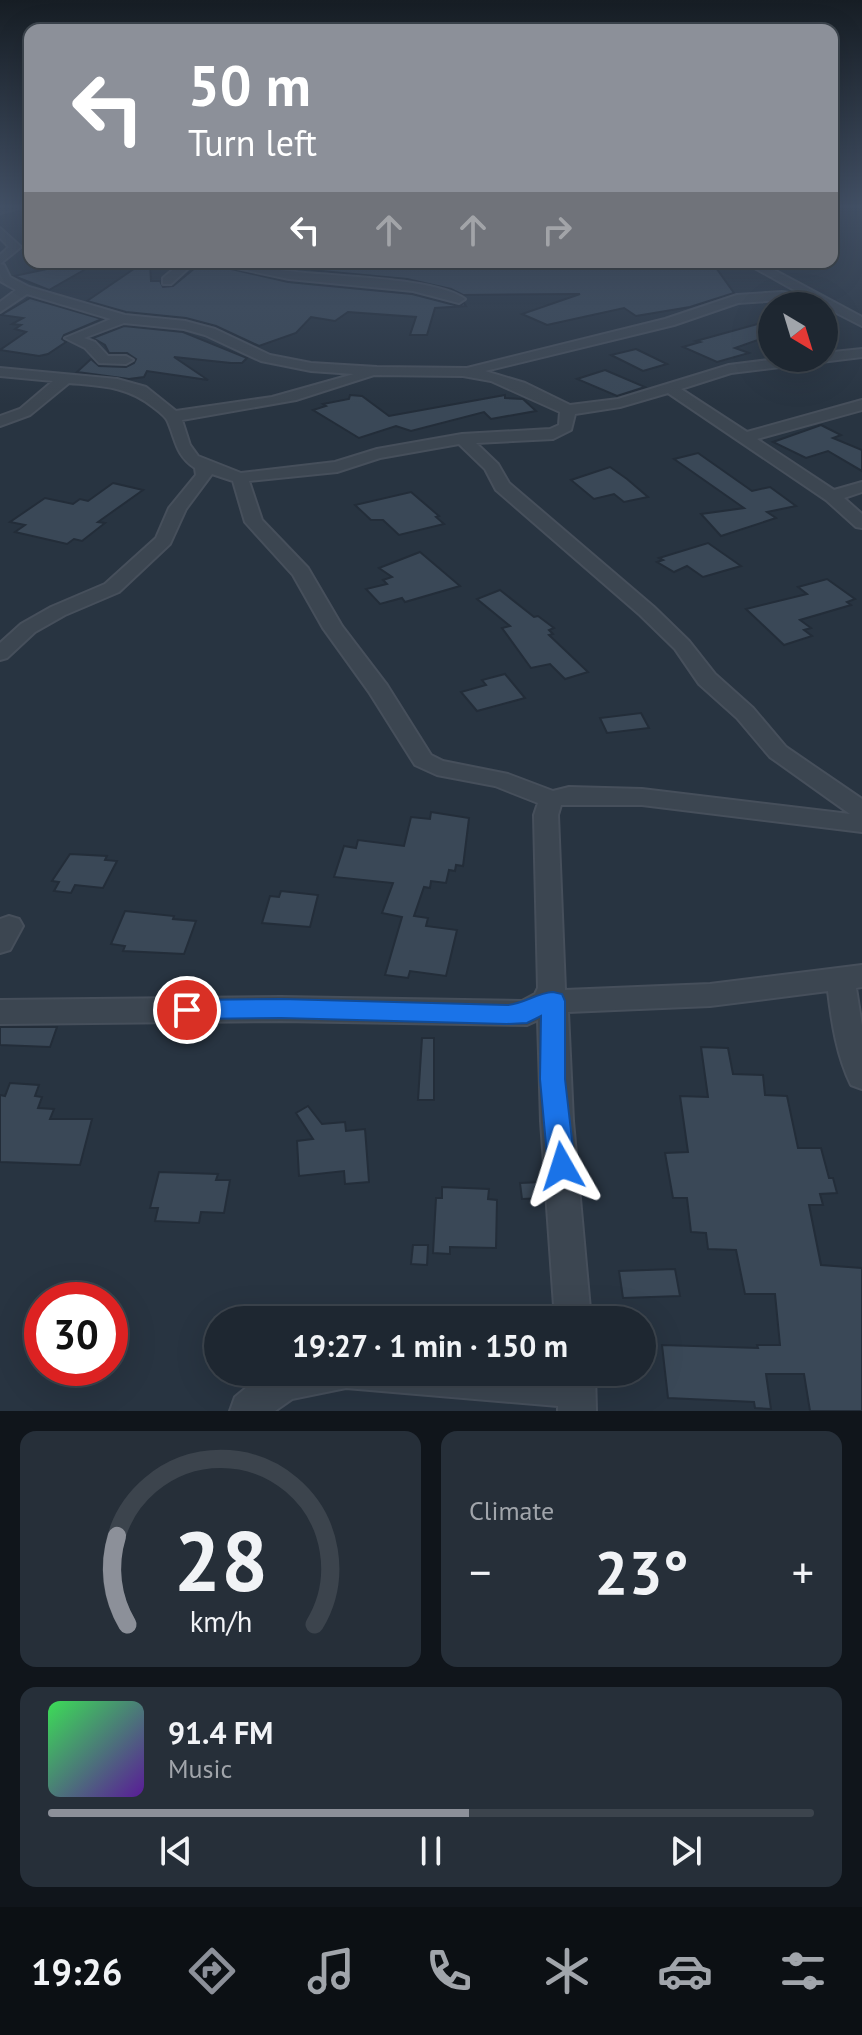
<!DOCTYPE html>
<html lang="en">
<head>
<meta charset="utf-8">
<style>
  :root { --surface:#1e2731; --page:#262f39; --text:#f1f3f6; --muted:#a1a5ab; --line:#3c444d; --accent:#8c9099 }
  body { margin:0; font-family:"PT Sans",sans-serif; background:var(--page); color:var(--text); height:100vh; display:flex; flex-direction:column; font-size:30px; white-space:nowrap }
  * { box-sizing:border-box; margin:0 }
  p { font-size:26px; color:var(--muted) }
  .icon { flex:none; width:44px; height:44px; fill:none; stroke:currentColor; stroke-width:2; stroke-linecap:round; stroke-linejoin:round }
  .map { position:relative; height:1411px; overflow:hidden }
  .sheet { display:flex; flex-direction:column; gap:20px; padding:20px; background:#10151b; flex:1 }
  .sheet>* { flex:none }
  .banner { position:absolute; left:24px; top:24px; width:814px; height:244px; border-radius:16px; box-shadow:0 8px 32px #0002,0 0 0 2px var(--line); background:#8c9099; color:#fff; overflow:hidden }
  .needle { width:52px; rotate:142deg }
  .fabs { position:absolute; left:758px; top:292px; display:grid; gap:16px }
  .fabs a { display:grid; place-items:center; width:80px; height:80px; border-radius:50%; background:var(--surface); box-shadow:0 8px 32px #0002,0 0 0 2px var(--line); font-size:40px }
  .speed { position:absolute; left:24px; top:1282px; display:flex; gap:16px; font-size:40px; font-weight:700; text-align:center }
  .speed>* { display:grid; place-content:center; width:104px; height:104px; border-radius:50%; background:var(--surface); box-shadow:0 8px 32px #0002,0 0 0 2px var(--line); line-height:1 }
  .speed .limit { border:12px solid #d22; background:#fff; color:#111 }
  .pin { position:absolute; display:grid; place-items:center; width:68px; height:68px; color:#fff; margin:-34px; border:4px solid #fff; border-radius:50%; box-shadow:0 2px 8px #0007 }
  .me { position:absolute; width:88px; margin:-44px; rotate:354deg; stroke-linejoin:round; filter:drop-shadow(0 0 6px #0008) }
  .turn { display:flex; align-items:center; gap:28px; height:168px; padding:0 32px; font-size:36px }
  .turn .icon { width:104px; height:104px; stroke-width:2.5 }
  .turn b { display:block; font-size:56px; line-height:68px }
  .lanes { display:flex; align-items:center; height:76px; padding:0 32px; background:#0003; justify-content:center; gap:40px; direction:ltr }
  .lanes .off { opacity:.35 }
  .big { font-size:60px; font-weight:800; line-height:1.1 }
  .sheet .tile { flex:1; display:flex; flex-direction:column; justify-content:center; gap:12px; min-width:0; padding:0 28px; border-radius:16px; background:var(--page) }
  .sheet .dial { align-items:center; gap:0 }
  .dial svg { height:208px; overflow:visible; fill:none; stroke:var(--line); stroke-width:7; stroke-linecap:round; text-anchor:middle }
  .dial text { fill:var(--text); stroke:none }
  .song { display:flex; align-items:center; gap:24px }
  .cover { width:96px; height:96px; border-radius:12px; background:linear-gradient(135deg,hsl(130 70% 55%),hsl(270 70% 35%)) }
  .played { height:8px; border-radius:4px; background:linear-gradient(90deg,var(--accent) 55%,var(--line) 55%) }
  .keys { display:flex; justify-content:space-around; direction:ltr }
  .heat { display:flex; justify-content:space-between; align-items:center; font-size:44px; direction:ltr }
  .sheet .tiles { flex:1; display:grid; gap:20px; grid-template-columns:1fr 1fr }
  .tile:last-child { grid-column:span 2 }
  .trip { position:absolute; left:204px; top:1306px; width:452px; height:80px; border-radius:40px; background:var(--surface); box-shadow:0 8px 32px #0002,0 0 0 2px var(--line); font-weight:800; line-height:80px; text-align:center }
  .tab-bar { display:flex; height:128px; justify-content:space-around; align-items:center; background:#0c1014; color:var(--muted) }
  .tab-bar .icon { width:56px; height:56px }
  .tab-bar .on { color:var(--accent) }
  .tab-bar b { font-size:36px; color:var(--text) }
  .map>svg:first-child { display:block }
  .building { fill:#3a4857; stroke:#232d39; stroke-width:2 }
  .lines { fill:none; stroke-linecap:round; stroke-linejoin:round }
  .minor-casing { stroke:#464f5b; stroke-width:4 }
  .minor { fill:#3c4651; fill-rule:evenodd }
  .route { fill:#1a73e8; stroke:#114b97; stroke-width:2 }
</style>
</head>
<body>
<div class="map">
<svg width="862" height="1411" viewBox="0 0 862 1411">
  <rect width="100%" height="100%" fill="#283441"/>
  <!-- building -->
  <g class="building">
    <path d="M80 262H98L49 290 14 276Z"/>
    <path d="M144 262H150L151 281H160L163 287 173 286 201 263H205L288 282 412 294 458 306 464 303 466 306 435 308 427 335H410L416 317 348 312 335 321 311 317 296 333 259 346 216 326 186 318 126 312 87 301Z"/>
    <path d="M339 262 387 268 388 262 714 265 734 293 690 307 636 316 624 308 547 325 522 314 580 294 463 295 451 289 407 279 311 270Z"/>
    <path d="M30 298 102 319 64 335 62 339 66 342 48 354 39 356 0 350 26 332 15 329 21 325 12 324 23 318 1 315Z"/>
    <path d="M772 320V335L735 348 749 353 717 362 683 347 700 342 696 341Z"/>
    <path d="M124 326 183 332 247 358 242 363H231L174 357 208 380 147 371 144 377 129 379 77 372 91 359 99 366 126 367 134 363 136 359 127 353H109L105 345 93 338Z"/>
    <path d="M636 349 667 364 643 371 611 355Z"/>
    <path d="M605 370 645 387 617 396 577 379Z"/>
    <path d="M350 395 362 396 389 416 505 395V398L523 399 536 411 491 419 484 412 411 431 396 426 359 438 313 410 326 406 323 404 349 399Z"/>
    <path d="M821 425 841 435 833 438 862 450V471L828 451 806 458 773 442Z"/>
    <path d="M698 453 752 491 770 487 796 506 767 512 776 518 721 536 701 514 744 508 674 459Z"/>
    <path d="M610 467 627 479 648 497 624 502 614 494 594 499 571 480Z"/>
    <path d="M113 483 143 490 98 522 105 523 82 541 74 539 67 544 15 532 25 525 10 522 45 498 73 504 80 499 88 501Z"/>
    <path d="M411 492 439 516 436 517 444 524 399 535 383 520H371L355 505Z"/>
    <path d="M708 543 741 566 703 577 687 566 674 572 657 562 663 560 659 558Z"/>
    <path d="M420 552 460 586 405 602 402 598 380 604 366 589 387 584 383 580 392 577 379 568Z"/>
    <path d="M827 579 855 599 847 602 851 605 800 620 811 628 804 630 812 636 784 645 746 609 807 594 798 587Z"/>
    <path d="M500 590 534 617 538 616 554 628 549 630 553 634 549 635 588 672 565 679 550 664 531 668 502 628 510 626 477 599Z"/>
    <path d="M505 674 525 698 477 711 461 692 486 685 482 680Z"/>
    <path d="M641 713 649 728 607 733 600 718Z"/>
    <path d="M431 812 469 818 463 866 456 865 455 871 449 870 446 883 431 881 430 888 424 887 414 916 428 918 426 926 457 930 446 976 410 971 408 978 385 975 402 917 382 913 393 883 334 877 344 846 356 848 358 840 404 846 411 817 430 819Z"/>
    <path d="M70 854 107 856 105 860 117 861 103 888 75 885 71 893 54 891 59 882 52 881Z"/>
    <path d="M281 891 318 895 310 927 262 923 270 896 279 897Z"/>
    <path d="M125 911 174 916 173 919 196 921 184 954 123 951 125 946 111 944Z"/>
    <path d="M0 1027H57L50 1047 0 1045Z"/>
    <path d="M422 1038H434V1100H418Z"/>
    <path d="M701 1047 728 1048 733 1074 763 1075 765 1095 787 1096 798 1148H821L829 1178H833L837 1193 820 1194 823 1205H809L821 1265 862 1268V1411H810L804 1374H766L771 1409 755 1408 754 1402 668 1398 662 1345 758 1348 757 1345H780L775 1294H745L736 1250 708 1249 706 1233 691 1232 687 1198H673L665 1153 688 1152 680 1096 708 1097Z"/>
    <path d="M10 1083 39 1085 35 1096 42 1097 38 1108 54 1109 50 1119H92L80 1165 0 1162V1095L5 1096Z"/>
    <path d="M308 1106 322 1124 345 1122 346 1131 365 1129 369 1182 345 1184 344 1171 299 1176 297 1141 313 1139 296 1113Z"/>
    <path d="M159 1172 218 1174 216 1180H230L224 1213 201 1212 199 1223 155 1221 158 1208H150Z"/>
    <path d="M542 1182 543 1198 522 1199 520 1183Z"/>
    <path d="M442 1187 489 1189 488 1199 497 1200 496 1248 450 1247V1254L433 1253 436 1198H442Z"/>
    <path d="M413 1245H428L427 1265 411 1264Z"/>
    <path d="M675 1269 680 1296 623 1298 619 1271Z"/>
  </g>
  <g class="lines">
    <defs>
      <g id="minor">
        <path d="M0 207H22L0 213Z"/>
        <path d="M0 228 21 247 0 264 4 265 10 277 29 287 125 315 185 321 215 329 270 355 311 363 377 367 467 368 665 319 737 295 782 292 803 295 744 262H759L862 317V326L819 304 782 300 738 303 674 325 485 371 525 383 570 405 618 399 729 365 785 358H824V353L862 349V357L731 373 681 389 747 432 862 400V410L757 439 834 490 862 482V492L844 498 862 514V528L856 527 826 500 668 393 620 407 575 414 571 430 553 439 476 443 498 464 509 483 654 607 689 641 715 674 753 708 786 747 862 799V832L642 805H561L558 815 565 990 710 984 862 965V987L856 988 862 1026V1089L851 1085C837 1056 832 1024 828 991L710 1006 568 1012 573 1121 591 1320H555L541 1121 538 1020 527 1025 281 1021 0 1024V1000L281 997 522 1001 535 994 538 988 534 815 538 803 495 786 437 775 415 765 369 692 323 628 293 575 245 522 233 481 212 474 186 509 170 544 119 592 65 615 35 632 7 658 0 660V643L21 624 51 607 105 584 156 538 169 508 196 475 195 468C175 455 176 439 167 420 164 415 158 411 153 407 127 386 101 386 69 383L30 415 0 426V416L20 409 53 381 0 376V368L117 379 146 387 176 411 272 397 354 374 311 371 261 361 205 335 184 329 124 323 84 338 95 342 108 356H126L133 360 126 364 99 363 85 348 65 338 111 319 27 294 0 312V302L16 290 0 281V255L9 247 0 238ZM374 375 463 376 491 381 560 412 559 425 550 429 462 434 377 449 335 462 241 473 198 456 190 445 182 420 296 400ZM459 444 485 469 496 490 640 615 675 649 699 684 737 718 770 757 850 814 642 789 569 787 553 791 508 774 443 761 431 755 387 685 342 626 308 568 262 520 249 481 337 472 380 458Z"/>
        <path d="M182 262H195L171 284H163V278Z"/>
        <path d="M208 262C236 262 261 268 288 271 329 277 435 277 465 299L459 303 413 291 289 279Z"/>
        <path d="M9 916 19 919 23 926 10 950 0 953V919Z"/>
        <path d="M265 1372H595L596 1411H558V1406L346 1388 292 1399 275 1411H230L235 1397Z"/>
      </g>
    </defs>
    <!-- minor casing -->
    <use href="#minor" class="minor-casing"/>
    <!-- minor -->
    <use href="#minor" class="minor"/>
  </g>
  <!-- sky -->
  <linearGradient id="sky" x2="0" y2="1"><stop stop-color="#161d24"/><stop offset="0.51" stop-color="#425065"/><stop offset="1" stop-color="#425065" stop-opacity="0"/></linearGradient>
  <rect width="862" height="405" fill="url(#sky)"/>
  <!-- route -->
  <path class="route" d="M553 992 562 994 565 1001V1079L575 1166 571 1174 562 1178 552 1174 548 1166 540 1079 541 1016 527 1023 507 1024 281 1018 187 1019 179 1017 175 1010 179 1003 187 1000 281 999 507 1005C524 1004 536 993 553 992Z"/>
</svg>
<div class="fabs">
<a><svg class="needle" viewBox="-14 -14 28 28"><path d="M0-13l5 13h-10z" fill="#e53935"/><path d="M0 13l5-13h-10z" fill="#a1a5ab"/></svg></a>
</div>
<div class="speed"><div class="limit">30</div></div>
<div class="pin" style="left:187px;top:1010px;background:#d93025"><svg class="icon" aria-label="arrive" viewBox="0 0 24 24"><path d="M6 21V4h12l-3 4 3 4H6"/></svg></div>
<svg class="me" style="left:562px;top:1166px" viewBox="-20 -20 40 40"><path d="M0-17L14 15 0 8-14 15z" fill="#1a73e8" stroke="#fff" stroke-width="4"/></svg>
<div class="trip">19:27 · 1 min · 150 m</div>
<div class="banner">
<div class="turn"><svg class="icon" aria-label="left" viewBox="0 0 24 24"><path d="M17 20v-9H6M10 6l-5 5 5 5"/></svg><div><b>50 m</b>Turn left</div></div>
<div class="lanes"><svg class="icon" aria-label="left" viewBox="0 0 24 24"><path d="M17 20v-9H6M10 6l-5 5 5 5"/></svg><svg class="icon off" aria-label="ahead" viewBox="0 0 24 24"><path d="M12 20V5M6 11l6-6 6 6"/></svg><svg class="icon off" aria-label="ahead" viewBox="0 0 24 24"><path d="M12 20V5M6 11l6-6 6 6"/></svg><svg class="icon off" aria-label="right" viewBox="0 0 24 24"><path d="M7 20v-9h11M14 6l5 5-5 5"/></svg></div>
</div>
</div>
<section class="sheet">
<div class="tiles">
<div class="tile dial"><svg viewBox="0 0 100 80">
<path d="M14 69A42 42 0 1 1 86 69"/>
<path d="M14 69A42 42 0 0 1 10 35" stroke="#8c9099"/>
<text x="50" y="56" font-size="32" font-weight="700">28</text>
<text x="50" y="72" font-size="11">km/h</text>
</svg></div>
<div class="tile"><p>Climate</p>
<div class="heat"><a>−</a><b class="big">23°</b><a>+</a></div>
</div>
<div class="tile">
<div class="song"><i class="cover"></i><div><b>91.4 FM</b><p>Music</p></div></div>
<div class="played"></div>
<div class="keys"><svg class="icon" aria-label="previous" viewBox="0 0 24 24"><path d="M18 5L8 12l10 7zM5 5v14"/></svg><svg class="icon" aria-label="pause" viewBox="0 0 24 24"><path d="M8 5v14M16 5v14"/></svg><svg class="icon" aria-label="next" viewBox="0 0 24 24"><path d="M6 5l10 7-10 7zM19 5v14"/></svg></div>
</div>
</div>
</section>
<nav class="tab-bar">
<b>19:26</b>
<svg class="icon on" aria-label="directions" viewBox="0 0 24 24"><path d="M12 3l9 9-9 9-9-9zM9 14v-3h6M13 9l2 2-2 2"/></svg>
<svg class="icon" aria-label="music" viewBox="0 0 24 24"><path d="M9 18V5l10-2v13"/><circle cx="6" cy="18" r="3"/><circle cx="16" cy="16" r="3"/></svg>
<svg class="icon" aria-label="phone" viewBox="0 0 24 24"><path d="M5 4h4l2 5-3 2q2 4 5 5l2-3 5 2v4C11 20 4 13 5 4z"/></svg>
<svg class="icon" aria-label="climate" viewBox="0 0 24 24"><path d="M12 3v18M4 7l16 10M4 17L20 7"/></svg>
<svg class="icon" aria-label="car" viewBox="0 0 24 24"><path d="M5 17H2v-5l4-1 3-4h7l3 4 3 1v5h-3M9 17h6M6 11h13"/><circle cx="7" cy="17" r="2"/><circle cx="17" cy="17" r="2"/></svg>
<svg class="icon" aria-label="filters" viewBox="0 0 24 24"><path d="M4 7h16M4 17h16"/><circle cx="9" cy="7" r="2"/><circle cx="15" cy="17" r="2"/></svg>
</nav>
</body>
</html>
